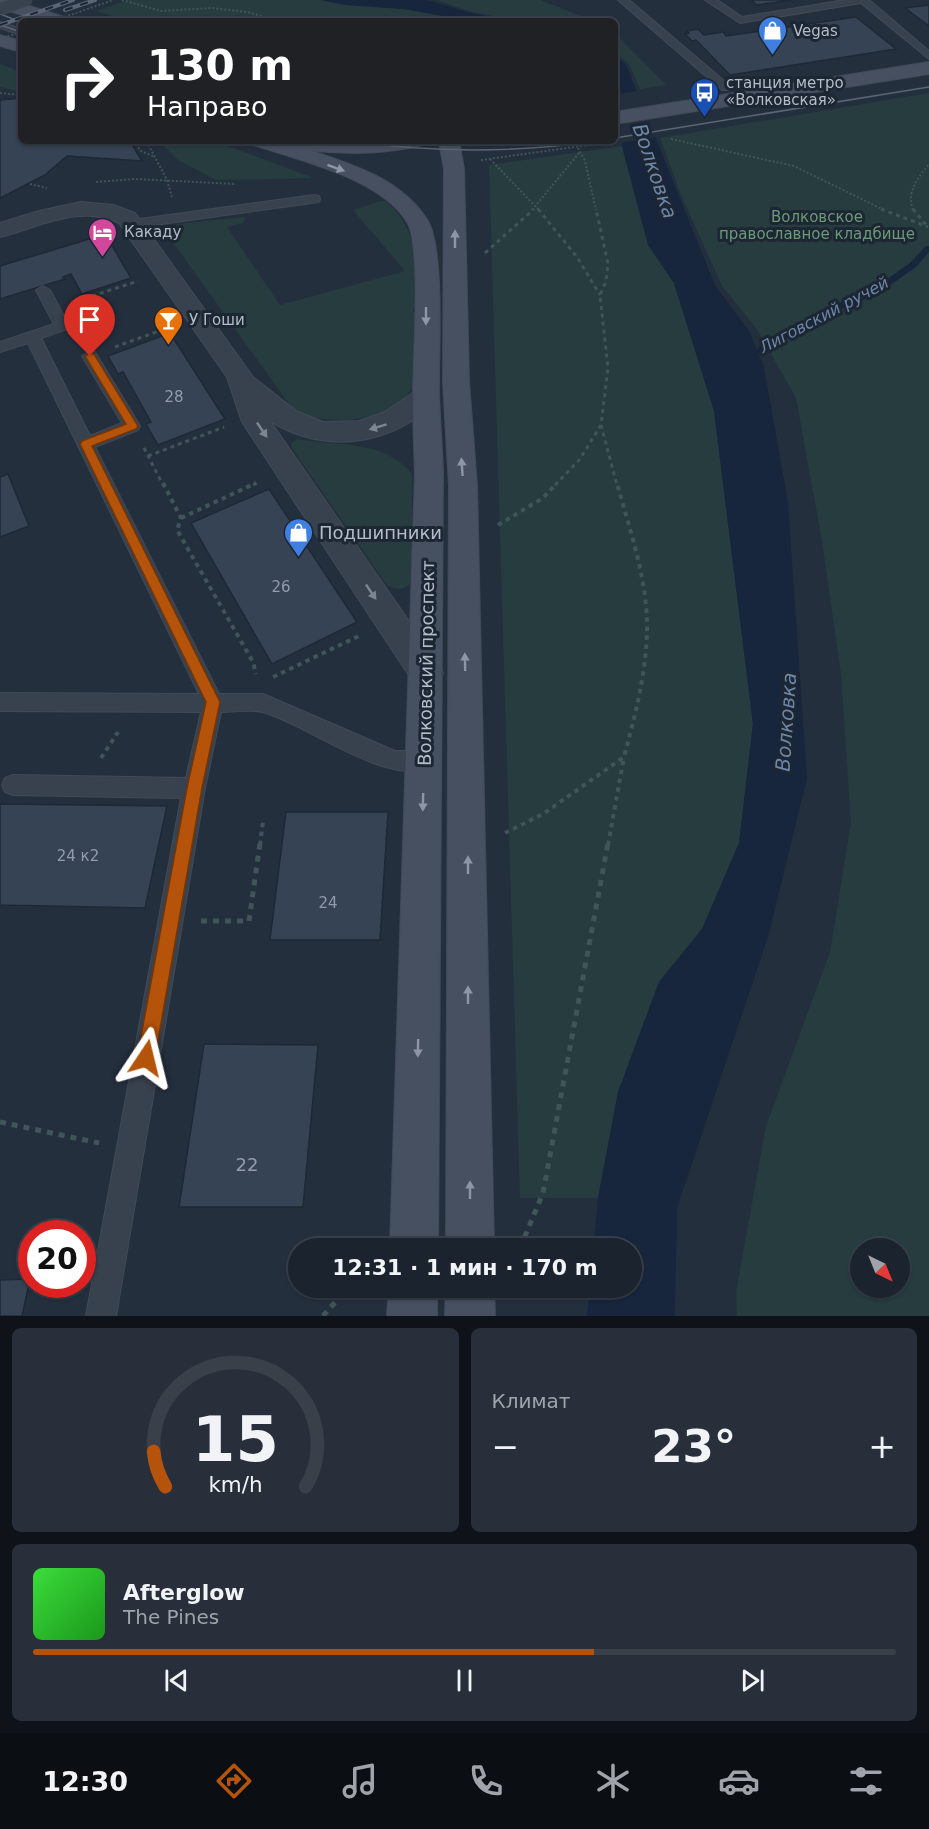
<!DOCTYPE html>
<html lang="ru">
<head>
<meta charset="utf-8">
<style>
  :root { --surface:#1b232e; --page:#282f3a; --text:#f1f3f6; --muted:#a0a4aa; --line:#39404a; --accent:#b45309 }
  body { margin:0; font-family:"DejaVu Sans",sans-serif; background:var(--page); color:var(--text); height:100vh; display:flex; flex-direction:column; font-size:22px; white-space:nowrap }
  * { box-sizing:border-box; margin:0 }
  p { font-size:20px; color:var(--muted) }
  .icon { flex:none; width:33px; height:33px; fill:none; stroke:currentColor; stroke-width:2; stroke-linecap:round; stroke-linejoin:round }
  .map { position:relative; height:1316px; overflow:hidden }
  .sheet { display:flex; flex-direction:column; gap:12px; padding:12px; background:#0f1319; flex:1 }
  .sheet>* { flex:none }
  .guide { position:absolute; left:18px; top:18px; width:600px; height:126px; border-radius:9px; box-shadow:0 2px 4px #0004,0 0 0 2px var(--line); background:#202124; color:#fff; overflow:hidden }
  .needle { width:39px; rotate:137deg }
  .tools { position:absolute; left:850px; top:1238px; display:grid; gap:12px }
  .tools a { display:grid; place-items:center; width:60px; height:60px; border-radius:50%; background:var(--surface); box-shadow:0 2px 4px #0004,0 0 0 2px var(--line); font-size:30px }
  .speed { position:absolute; left:18px; top:1220px; display:flex; gap:12px; font-size:30px; font-weight:700; text-align:center }
  .speed>* { display:grid; place-content:center; width:78px; height:78px; border-radius:50%; background:var(--surface); box-shadow:0 2px 4px #0004,0 0 0 2px var(--line); line-height:1 }
  .speed .limit { border:9px solid #d22; background:#fff; color:#111 }
  .pin { position:absolute; display:grid; place-items:center; width:51px; height:51px; color:#fff; margin:-62px -26px; border-radius:50% 50% 50% 0; rotate:-45deg; box-shadow:0 0 6px #0007 }
  .pin .icon { rotate:45deg }
  .me { position:absolute; width:66px; margin:-33px; rotate:10deg; stroke-linejoin:round; filter:drop-shadow(0 0 4px #0008) }
  .turn { display:flex; align-items:center; gap:21px; height:126px; padding:0 30px; font-size:27px }
  .turn .icon { width:78px; height:78px; stroke-width:2.5 }
  .turn b { display:block; font-size:42px; line-height:51px }
  .big { font-size:45px; font-weight:600; line-height:1.1 }
  .sheet .card { flex:1; display:flex; flex-direction:column; justify-content:center; gap:9px; min-width:0; padding:0 21px; border-radius:9px; background:var(--page) }
  .sheet .dial { align-items:center; gap:0 }
  .dial svg { height:156px; overflow:visible; fill:none; stroke:var(--line); stroke-width:7; stroke-linecap:round; text-anchor:middle }
  .dial text { fill:var(--text); stroke:none }
  .song { display:flex; align-items:center; gap:18px }
  .cover { width:72px; height:72px; border-radius:9px; background:linear-gradient(135deg,hsl(120 70% 55%),hsl(120 70% 35%)) }
  .played { height:6px; border-radius:3px; background:linear-gradient(90deg,var(--accent) 65%,var(--line) 65%) }
  .keys { display:flex; justify-content:space-around; direction:ltr }
  .heat { display:flex; justify-content:space-between; align-items:center; font-size:33px; direction:ltr }
  .sheet .tiles { flex:1; display:grid; gap:12px; grid-template-columns:1fr 1fr }
  .card:last-child { grid-column:span 2 }
  .trip { position:absolute; left:288px; top:1238px; width:354px; height:60px; border-radius:30px; background:var(--surface); box-shadow:0 2px 4px #0004,0 0 0 2px var(--line); font-weight:600; line-height:60px; text-align:center }
  .menu { display:flex; height:96px; justify-content:space-around; align-items:center; background:#0b0e12; color:var(--muted) }
  .menu .icon { width:42px; height:42px }
  .menu .selected { color:var(--accent) }
  .menu b { font-size:27px; color:var(--text) }
  .map>svg:first-child { display:block }
  .green { fill:#263c3f; fill-rule:evenodd }
  .water { fill:#17263c }
  .pier { fill:#242f3e }
  .lines { fill:none; stroke-linecap:round; stroke-linejoin:round }
  .stream { fill:#17263c; fill-rule:evenodd }
  .building { fill:#364354; stroke:#1f2835; stroke-width:1.5 }
  .lane-casing { stroke:#414a57; stroke-width:2 }
  .street-casing { stroke:#414a57; stroke-width:2 }
  .secondary-casing { stroke:#414a57; stroke-width:2 }
  .path-far3 { stroke:#3f5557; stroke-width:2; stroke-dasharray:2 2; stroke-linecap:butt }
  .path-far2 { stroke:#3f5557; stroke-width:3; stroke-dasharray:4 4; stroke-linecap:butt }
  .path-far1 { stroke:#3f5557; stroke-width:4; stroke-dasharray:4.5 4.5; stroke-linecap:butt }
  .path { stroke:#3f5557; stroke-width:5; stroke-dasharray:6 6; stroke-linecap:butt }
  .lane { fill:#38414e; fill-rule:evenodd }
  .street { fill:#38414e; fill-rule:evenodd }
  .secondary { fill:#465061; fill-rule:evenodd }
  .tram { stroke:#5a6575; stroke-width:1.5 }
  .rail-casing { stroke:#5a6575; stroke-width:4 }
  .rail { stroke:#1d2633; stroke-width:2; stroke-dasharray:8; stroke-linecap:butt }
  .lane-bridge-casing { stroke:#414a57; stroke-width:13; stroke-linecap:butt }
  .path-bridge { stroke:#3f5557; stroke-width:2; stroke-dasharray:2 2; stroke-linecap:butt }
  .lane-bridge { stroke:#38414e; stroke-width:11 }
  .oneway { fill:#8e96a5 }
  .oneway2 { fill:#7c8592 }
  .route { fill:#b45309; stroke:#753606; stroke-width:1.5 }
  .labels { text-anchor:middle; dominant-baseline:central; stroke-width:6; stroke-linejoin:round; paint-order:stroke }
  .far-poi-label { font-size:15px; fill:#b4bcc9; stroke:#1d2633; text-anchor:start }
  .far-park-label { font-size:15px; fill:#6b9a76; stroke:#1d2633 }
  .number-label { font-size:15px; fill:#929caa }
  .far-water-label { font-size:16px; font-style:italic; fill:#6d86a8; stroke:#1d2633 }
  .poi-label { font-size:18px; fill:#b4bcc9; stroke:#1d2633; text-anchor:start }
  .street-label { font-size:18px; fill:#b4bcc9; stroke:#1d2633 }
  .near-number-label { font-size:18px; fill:#929caa }
  .water-label { font-size:20px; font-style:italic; fill:#6d86a8; stroke:#1d2633 }
</style>
</head>
<body>
<div class="map">
<svg width="929" height="1316" viewBox="0 0 929 1316">
  <rect width="100%" height="100%" fill="#242f3e"/>
  <!-- green -->
  <g class="green">
    <path d="M128 0H321L346 5 404 9 471 21H127L96 11Z"/>
    <path d="M437 0H540L594 21 515 20 472 12Z"/>
    <path d="M615 33 666 85 640 89 629 64 615 52Z"/>
    <path d="M0 64 21 72V92L0 87Z"/>
    <path d="M929 93V1316H737L736 1292 766 1126 830 952 851 823 841 674 822 541 796 398 756 328 722 286 681 195 660 138ZM861 1248H900V1287H861Z"/>
    <path d="M159 141H214L314 178 216 180 178 160Z"/>
    <path d="M622 146 648 245 674 283 714 411 753 724 739 843 702 929 659 982 618 1092 598 1198H520L489 165Z"/>
    <path d="M381 201H386C421 233 416 265 417 308L413 309V312H416C416 328 418 373 413 386 396 423 322 429 292 408L164 230 178 224 244 217 245 219 243 223 227 227 280 305 405 271 353 210Z"/>
    <path d="M297 439C339 447 384 439 412 474V580C408 591 394 591 386 584L292 448 291 444Z"/>
  </g>
  <!-- water -->
  <g class="water">
    <path d="M321 0H427L471 13 510 21H471L404 9 346 5Z"/>
    <path d="M615 55 626 65 715 285 749 331 764 367 788 503 807 778 769 934 677 1208 675 1316H587L590 1287H632V1248H593L598 1198 618 1092 659 982 702 929 739 843 753 724 714 411 674 283 648 245 622 146 621 91 615 76Z"/>
  </g>
  <!-- pier -->
  <path class="pier" d="M637 91 656 137 619 143 618 94Z"/>
  <g class="lines">
    <!-- stream -->
    <path class="stream" d="M926 246H929V252L916 267 879 293 822 317 790 336 768 345 764 353 744 356 740 353 744 350 758 349 762 341 784 332 816 313 873 289 910 263Z"/>
  </g>
  <!-- building -->
  <g class="building">
    <path d="M751 0H792L757 5Z"/>
    <path d="M929 5V26L905 8Z"/>
    <path d="M856 17 896 49 730 75 696 40 692 41 685 34 689 33 687 31 698 29 704 35 723 32 726 36Z"/>
    <path d="M21 98V141H130L142 161 67 156 45 175 0 198V100Z"/>
    <path d="M99 236 107 237 131 278 82 294 71 274 63 277 65 279 0 299V266Z"/>
    <path d="M170 333 225 419 158 445 146 424 151 422 123 372 118 374 108 356Z"/>
    <path d="M8 474 29 526 0 537V477Z"/>
    <path d="M269 489 357 622 272 664 191 523Z"/>
    <path d="M0 804 167 806 145 908 0 905Z"/>
    <path d="M286 812H388L380 940H270Z"/>
    <path d="M204 1044 318 1045 303 1207H179Z"/>
    <path d="M30 1279 22 1316H0V1280Z"/>
  </g>
  <g class="lines">
    <defs>
      <g id="lane">
        <path d="M618 0H629L730 86V90H722Z"/>
        <path d="M705 0H717L742 17 845 0H869L929 51V59L861 3 740 23Z"/>
        <path d="M0 22 21 29V35L0 28Z"/>
        <path d="M314 195 319 196 320 199 319 202 133 228 126 224 133 220Z"/>
        <path d="M43 286 50 290 69 326 67 329 41 338 90 436 122 423 82 356 90 351 95 352 140 426 138 430 95 447 219 694H263L395 751H424L431 754 435 761 431 768C385 786 309 725 263 712 251 709 234 712 221 712L205 788 116 1316H86L181 798 13 795 5 792 2 785 5 778 13 775 186 778 201 712 0 711V693L199 694 28 343 0 352V342L54 324 36 290Z"/>
      </g>
      <path id="street" d="M81 202 113 205 135 213 253 377 296 411 323 422 359 421 385 412 417 390 426 387 435 390 439 396C433 407 422 414 412 421 368 448 314 449 270 421L438 663 443 673 438 683 426 687 414 683 242 422 227 377 119 223C80 204 39 227 0 237V223L39 211Z"/>
      <g id="secondary">
        <path d="M0 0H11L64 17 67 21H41L0 8Z"/>
        <path d="M0 35 21 41V52L0 46Z"/>
        <path d="M929 62V74L615 124V112Z"/>
        <path d="M251 141H281L293 145V141H425L422 145C387 154 345 155 309 150 352 164 400 179 426 218 446 245 438 357 439 395 440 421 442 447 443 473L438 1248H390L415 473C414 447 413 421 413 395 413 361 422 245 407 222 380 178 300 161 254 145Z"/>
        <path d="M439 141H459L464 169 469 382 477 486 494 1248H446L449 486 443 382 444 169Z"/>
        <path d="M389 1287H437V1316H387Z"/>
        <path d="M446 1287H494L495 1316H445Z"/>
      </g>
    </defs>
    <!-- lane casing -->
    <use href="#lane" class="lane-casing"/>
    <!-- street casing -->
    <use href="#street" class="street-casing"/>
    <!-- secondary casing -->
    <use href="#secondary" class="secondary-casing"/>
    <!-- path-far3 -->
    <g class="path-far3">
      <path d="M122 0 161 11 212 8 247 12 280 21"/>
      <path d="M0 93 21 95"/>
      <path d="M671 139 794 166 884 210"/>
      <path d="M133 141 141 151 153 156"/>
      <path d="M149 141 148 144 167 180 172 197"/>
      <path d="M578 148 585 161 596 210"/>
      <path d="M490 159 539 210"/>
      <path d="M481 160 610 142"/>
      <path d="M96 182 135 179 236 184"/>
      <path d="M30 184 47 188"/>
      <path d="M532 210 579 153"/>
      <path d="M913 210C906 192 918 178 929 164"/>
    </g>
    <!-- path-far2 -->
    <g class="path-far2">
      <path d="M538 209 577 257 600 295"/>
      <path d="M881 209 928 227"/>
      <path d="M913 209 926 225"/>
      <path d="M485 253 534 209"/>
      <path d="M77 301 138 281"/>
      <path d="M115 347 170 327"/>
      <path d="M601 425 617 485"/>
      <path d="M144 448 163 485"/>
      <path d="M148 456 224 427"/>
      <path d="M253 485 259 482"/>
      <path d="M555 485 580 459 601 425 608 368 600 295 606 281 608 264 596 209"/>
    </g>
    <!-- path-far1 -->
    <g class="path-far1">
      <path d="M163 483 181 518 177 530 253 662 256 674"/>
      <path d="M181 518 256 483"/>
      <path d="M498 525 543 498 557 483"/>
      <path d="M273 677 361 635"/>
      <path d="M101 758 118 732"/>
      <path d="M505 833 543 814 624 757C635 716 646 674 647 631 648 581 630 531 617 483"/>
      <path d="M260 845 263 821"/>
      <path d="M608 845 624 757"/>
    </g>
    <!-- path -->
    <g class="path">
      <path d="M201 921H249L260 843"/>
      <path d="M0 1122 99 1143"/>
      <path d="M520 1248 543 1193 608 843"/>
      <path d="M323 1316 338 1299 358 1287"/>
    </g>
    <!-- lane -->
    <use href="#lane" class="lane"/>
    <!-- street -->
    <use href="#street" class="street"/>
    <!-- secondary -->
    <use href="#secondary" class="secondary"/>
    <!-- tram -->
    <g class="tram">
      <path d="M0 14 21 22"/>
      <path d="M0 25 21 32"/>
      <path d="M615 138 929 87"/>
      <path d="M349 141C433 153 514 153 598 141"/>
      <path d="M417 141 458 144"/>
    </g>
    <defs>
      <g id="rail">
        <path d="M65 10 95 0"/>
        <path d="M0 25 73 0"/>
      </g>
    </defs>
    <!-- rail casing -->
    <use href="#rail" class="rail-casing"/>
    <!-- rail -->
    <use href="#rail" class="rail"/>
    <defs>
      <path id="lane-bridge" d="M0 9 27 0"/>
    </defs>
    <!-- lane-bridge casing -->
    <use href="#lane-bridge" class="lane-bridge-casing"/>
    <!-- path-bridge -->
    <g class="path-bridge">
      <path d="M53 21 113 0"/>
      <path d="M0 39 21 32"/>
    </g>
    <!-- lane-bridge -->
    <use href="#lane-bridge" class="lane-bridge"/>
  </g>
  <!-- one-way arrows -->
  <defs><path id="oneway-solid" d="M-6-.8H1V-3.2L6.5 0L1 3.2V.8H-6Z" transform="scale(1.5)"/></defs>
  <g class="oneway">
    <use href="#oneway-solid" transform="translate(336 168) rotate(20)"/>
    <use href="#oneway-solid" transform="translate(455 239) rotate(-90)"/>
    <use href="#oneway-solid" transform="translate(426 316) rotate(90)"/>
    <use href="#oneway-solid" transform="translate(462 467) rotate(-94)"/>
    <use href="#oneway-solid" transform="translate(465 662) rotate(-91)"/>
    <use href="#oneway-solid" transform="translate(423 802) rotate(91)"/>
    <use href="#oneway-solid" transform="translate(468 865) rotate(-90)"/>
    <use href="#oneway-solid" transform="translate(468 995) rotate(-90)"/>
    <use href="#oneway-solid" transform="translate(418 1048) rotate(91)"/>
    <use href="#oneway-solid" transform="translate(470 1190) rotate(-90)"/>
  </g>
  <g class="oneway2">
    <use href="#oneway-solid" transform="translate(378 427) rotate(163)"/>
    <use href="#oneway-solid" transform="translate(262 430) rotate(56)"/>
    <use href="#oneway-solid" transform="translate(371 592) rotate(56)"/>
  </g>
  <!-- route -->
  <path class="route" d="M90 353 94 354 138 426 136 429 92 446 220 702 202 788 155 1058 152 1064 146 1067 139 1064 137 1058 187 788 206 702 80 444 82 441 126 424 85 356Z"/>
  <!-- icons -->
  <defs>
    <symbol id="shop-pin" viewBox="-11 -11 22 30"><path d="M0 17L-7.5 6A9.5 9.5 0 1 1 7.5 6Z" fill="#3f7fe0" stroke="#1d2633"/><path d="M-5-2.5h2.3a2.7 3.5 0 0 1 5.4 0H5L5.5 6h-11ZM-1.5-2.5h3a1.5 2.3 0 0 0-3 0Z" fill="#fff"/></symbol>
    <symbol id="bus-pin" viewBox="-11 -11 22 30"><path d="M0 17L-7.5 6A9.5 9.5 0 1 1 7.5 6Z" fill="#1a4fb4" stroke="#1d2633"/><path d="M-5-6H5V4H4V6H2V4H-2V6H-4V4H-5ZM-3.5-4V0h7V-4ZM-3.5 1.2v1.5H-2V1.2ZM2 1.2v1.5H3.5V1.2Z" fill="#fff"/></symbol>
    <symbol id="hotel-pin" viewBox="-11 -11 22 30"><path d="M0 17L-7.5 6A9.5 9.5 0 1 1 7.5 6Z" fill="#d1479c" stroke="#1d2633"/><path d="M-6-4.5h1.5V1H6V5H4.5V3h-9V5H-6ZM-4 0a1.8 1.8 0 1 1 3.6 0ZM.5 0V-2.5h3Q6-2.5 6 0Z" fill="#fff"/></symbol>
    <symbol id="bar-pin" viewBox="-11 -11 22 30"><path d="M0 17L-7.5 6A9.5 9.5 0 1 1 7.5 6Z" fill="#e8710a" stroke="#1d2633"/><path d="M-6-5H6L.8 .8V4.5H3.5V6h-7V4.5H-.8V.8Z" fill="#fff"/></symbol>
  </defs>
  <g fill-rule="evenodd">
    <use href="#shop-pin" x="756" y="14" width="33" height="45"/>
    <use href="#bus-pin" x="688" y="76" width="33" height="45"/>
    <use href="#hotel-pin" x="86" y="216" width="33" height="45"/>
    <use href="#bar-pin" x="152" y="304" width="33" height="45"/>
    <use href="#shop-pin" x="282" y="516" width="33" height="45"/>
  </g>
  <g class="labels">
    <!-- far-poi labels -->
    <g class="far-poi-label">
      <text x="793" y="31">Vegas</text>
      <text x="726" y="83">станция метро<tspan x="726" dy="17">«Волковская»</tspan></text>
      <text x="124" y="232">Какаду</text>
      <text x="189" y="320">У Гоши</text>
    </g>
    <!-- far-park labels -->
    <g class="far-park-label">
      <text x="817" y="217">Волковское<tspan x="817" dy="17">православное кладбище</tspan></text>
    </g>
    <!-- number labels -->
    <g class="number-label">
      <text x="174" y="397">28</text>
      <text x="281" y="587">26</text>
      <text x="78" y="856">24 к2</text>
      <text x="328" y="903">24</text>
    </g>
    <!-- far-water labels -->
    <g class="far-water-label">
      <text transform="translate(824 315) rotate(-28)">Лиговский ручей</text>
    </g>
    <!-- poi labels -->
    <g class="poi-label">
      <text x="319" y="532">Подшипники</text>
    </g>
    <!-- street labels -->
    <g class="street-label">
      <text transform="translate(426 663) rotate(-89)">Волковский проспект</text>
    </g>
    <!-- near-number labels -->
    <g class="near-number-label">
      <text x="247" y="1164">22</text>
    </g>
    <!-- water labels -->
    <g class="water-label">
      <text transform="translate(655 171) rotate(71)">Волковка</text>
      <text transform="translate(786 722) rotate(-86)">Волковка</text>
    </g>
  </g>
</svg>
<div class="tools">
<a><svg class="needle" viewBox="-14 -14 28 28"><path d="M0-13l5 13h-10z" fill="#e53935"/><path d="M0 13l5-13h-10z" fill="#a0a4aa"/></svg></a>
</div>
<div class="speed"><div class="limit">20</div></div>
<div class="pin" style="left:90px;top:356px;background:#d93025"><svg class="icon" aria-label="arrive" viewBox="0 0 24 24"><path d="M6 21V4h12l-3 4 3 4H6"/></svg></div>
<svg class="me" style="left:146px;top:1058px" viewBox="-20 -20 40 40"><path d="M0-17L14 15 0 8-14 15z" fill="#b45309" stroke="#fff" stroke-width="4"/></svg>
<div class="trip">12:31 · 1 мин · 170 m</div>
<div class="guide">
<div class="turn"><svg class="icon" aria-label="right" viewBox="0 0 24 24"><path d="M7 20v-9h11M14 6l5 5-5 5"/></svg><div><b>130 m</b>Направо</div></div>
</div>
</div>
<section class="sheet">
<div class="tiles">
<div class="card dial"><svg viewBox="0 0 100 80">
<path d="M14 69A42 42 0 1 1 86 69"/>
<path d="M14 69A42 42 0 0 1 8 51" stroke="#b45309"/>
<text x="50" y="56" font-size="32" font-weight="700">15</text>
<text x="50" y="72" font-size="11">km/h</text>
</svg></div>
<div class="card"><p>Климат</p>
<div class="heat"><a>−</a><b class="big">23°</b><a>+</a></div>
</div>
<div class="card">
<div class="song"><i class="cover"></i><div><b>Afterglow</b><p>The Pines</p></div></div>
<div class="played"></div>
<div class="keys"><svg class="icon" aria-label="previous" viewBox="0 0 24 24"><path d="M18 5L8 12l10 7zM5 5v14"/></svg><svg class="icon" aria-label="pause" viewBox="0 0 24 24"><path d="M8 5v14M16 5v14"/></svg><svg class="icon" aria-label="next" viewBox="0 0 24 24"><path d="M6 5l10 7-10 7zM19 5v14"/></svg></div>
</div>
</div>
</section>
<nav class="menu">
<b>12:30</b>
<svg class="icon selected" aria-label="directions" viewBox="0 0 24 24"><path d="M12 3l9 9-9 9-9-9zM9 14v-3h6M13 9l2 2-2 2"/></svg>
<svg class="icon" aria-label="music" viewBox="0 0 24 24"><path d="M9 18V5l10-2v13"/><circle cx="6" cy="18" r="3"/><circle cx="16" cy="16" r="3"/></svg>
<svg class="icon" aria-label="phone" viewBox="0 0 24 24"><path d="M5 4h4l2 5-3 2q2 4 5 5l2-3 5 2v4C11 20 4 13 5 4z"/></svg>
<svg class="icon" aria-label="climate" viewBox="0 0 24 24"><path d="M12 3v18M4 7l16 10M4 17L20 7"/></svg>
<svg class="icon" aria-label="car" viewBox="0 0 24 24"><path d="M5 17H2v-5l4-1 3-4h7l3 4 3 1v5h-3M9 17h6M6 11h13"/><circle cx="7" cy="17" r="2"/><circle cx="17" cy="17" r="2"/></svg>
<svg class="icon" aria-label="filters" viewBox="0 0 24 24"><path d="M4 7h16M4 17h16"/><circle cx="9" cy="7" r="2"/><circle cx="15" cy="17" r="2"/></svg>
</nav>
</body>
</html>
